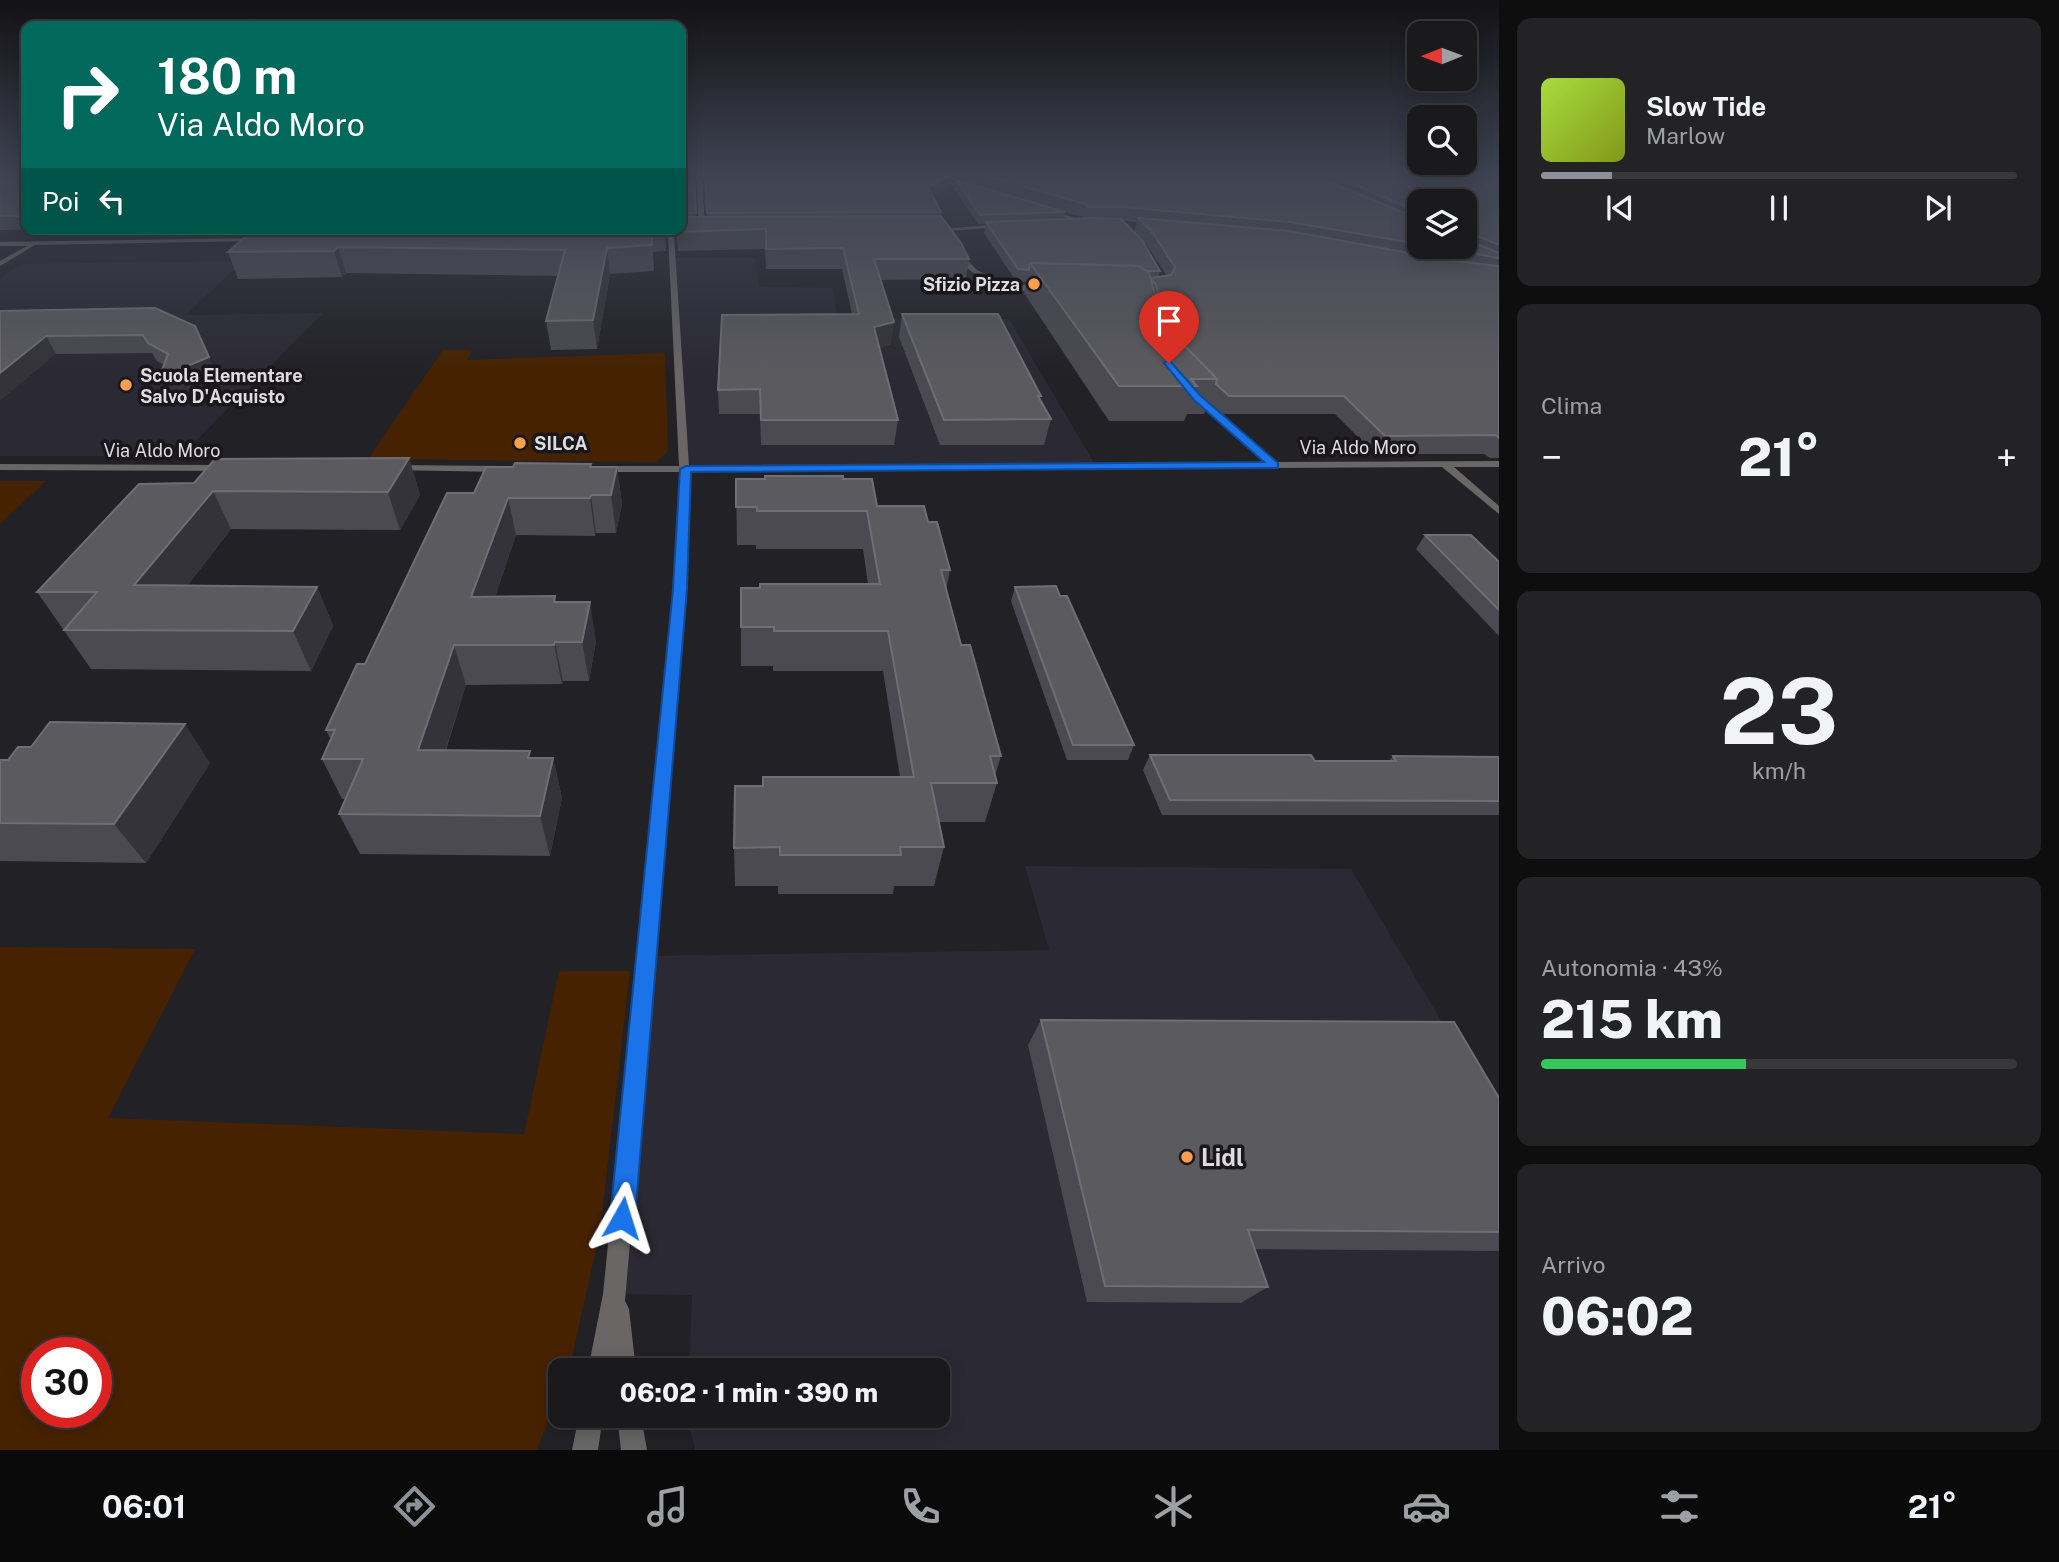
<!DOCTYPE html>
<html lang="it">
<head>
<meta charset="utf-8">
<style>
  :root { --surface:#1a191c; --page:#232225; --text:#f1f3f6; --muted:#9fa0a3; --line:#38383b; --accent:#8c9099 }
  body { margin:0; font-family:"Public Sans",sans-serif; background:var(--page); color:var(--text); height:100vh; display:flex; flex-direction:column; font-size:26px; white-space:nowrap }
  * { box-sizing:border-box; margin:0 }
  p { font-size:23px; color:var(--muted) }
  .icon { flex:none; width:38px; height:38px; fill:none; stroke:currentColor; stroke-width:2; stroke-linecap:round; stroke-linejoin:round }
  .map { position:relative; flex:1; overflow:hidden }
  .drawer { display:flex; flex-direction:column; gap:18px; padding:18px; background:#0e0e0f; width:560px }
  .drawer>* { flex:none }
  .top-card { position:absolute; left:21px; top:21px; width:665px; height:214px; border-radius:14px; box-shadow:0 4px 18px #0003,0 0 0 2px var(--line); background:#00695c; color:#fff; overflow:hidden }
  .needle { width:46px; rotate:269deg }
  .fabs { position:absolute; left:1407px; top:21px; display:grid; gap:14px }
  .fabs a { display:grid; place-items:center; width:70px; height:70px; border-radius:14px; background:var(--surface); box-shadow:0 4px 18px #0003,0 0 0 2px var(--line); font-size:35px }
  .speed { position:absolute; left:21px; top:1337px; display:flex; gap:14px; font-size:35px; font-weight:700; text-align:center }
  .speed>* { display:grid; place-content:center; width:91px; height:91px; border-radius:50%; background:var(--surface); box-shadow:0 4px 18px #0003,0 0 0 2px var(--line); line-height:1 }
  .speed .limit { border:10px solid #d22; background:#fff; color:#111 }
  .pin { position:absolute; display:grid; place-items:center; width:60px; height:60px; color:#fff; margin:-72px -30px; border-radius:50% 50% 50% 0; rotate:-45deg; box-shadow:0 0 7px #0007 }
  .pin .icon { rotate:45deg }
  .me { position:absolute; width:77px; margin:-38px; rotate:6deg; stroke-linejoin:round; filter:drop-shadow(0 0 5px #0008) }
  .turn { display:flex; align-items:center; gap:24px; height:147px; padding:0 21px; font-size:32px }
  .turn .icon { width:91px; height:91px; stroke-width:2.5 }
  .turn b { display:block; font-size:49px; line-height:60px }
  .then { display:flex; align-items:center; height:66px; padding:0 21px; background:#0003; gap:14px; font-size:26px }
  .big { font-size:52px; font-weight:800; line-height:1.1 }
  .drawer .card { flex:1; display:flex; flex-direction:column; justify-content:center; gap:10px; min-width:0; padding:0 24px; border-radius:14px; background:var(--page) }
  .drawer .dial { align-items:center; gap:0 }
  .dial b { font-size:91px; line-height:1 }
  .song { display:flex; align-items:center; gap:21px }
  .cover { width:84px; height:84px; border-radius:10px; background:linear-gradient(135deg,hsl(80 70% 55%),hsl(70 70% 35%)) }
  .played { height:7px; border-radius:4px; background:linear-gradient(90deg,var(--accent) 15%,var(--line) 15%) }
  .keys { display:flex; justify-content:space-around; direction:ltr }
  .heat { display:flex; justify-content:space-between; align-items:center; font-size:38px; direction:ltr }
  .charge { height:10px; border-radius:5px; background:linear-gradient(90deg,#34c759 43%,var(--line) 0) }
  .trip { position:absolute; left:548px; top:1358px; width:402px; height:70px; border-radius:14px; background:var(--surface); box-shadow:0 4px 18px #0003,0 0 0 2px var(--line); font-weight:800; line-height:70px; text-align:center }
  .menu { display:flex; height:112px; justify-content:space-around; align-items:center; background:#0a0a0b; color:var(--muted) }
  .menu .icon { width:49px; height:49px }
  .menu .active { color:var(--accent) }
  .menu b { font-size:32px; color:var(--text) }
  main { display:flex; flex:1; min-height:0 }
  .map>svg:first-child { display:block }
  .built { fill:#2b2933 }
  .green { fill:#472200; fill-rule:evenodd }
  .lines { fill:none; stroke-linecap:round; stroke-linejoin:round }
  .street { fill:#696765; fill-rule:evenodd }
  .wall { fill:#4b4a50; fill-rule:evenodd }
  .shaded-wall { fill:#343339 }
  .building { fill:#5b5a5f; stroke:#6f6e74; stroke-width:2 }
  .route { fill:#1a73e8; stroke:#114b97; stroke-width:2 }
  .poi-dot { fill:#fb9e50; stroke:#19171c; stroke-width:2.5 }
  .labels { text-anchor:middle; dominant-baseline:central; stroke-width:7; stroke-linejoin:round; paint-order:stroke }
  .far-poi-label { font-size:18px; font-weight:bold; fill:#dddde0; stroke:#19171c; text-anchor:start }
  .far-street-label { font-size:18px; fill:#dddde0; stroke:#19171c }
  .near-poi-label { font-size:24px; font-weight:bold; fill:#dddde0; stroke:#19171c; text-anchor:start }
</style>
</head>
<body>
<main>
<div class="map">
<svg width="1499" height="1450" viewBox="0 0 1499 1450">
  <rect width="100%" height="100%" fill="#222126"/>
  <!-- built -->
  <g class="built">
    <path d="M674 258H755L759 287 833 288 837 317 1009 319 1096 466 686 469Z"/>
    <path d="M243 261 186 315 323 313 181 456H0V278L21 264Z"/>
    <path d="M1025 866 1351 869 1499 1118V1450H695L687 1416H938V1370H689L692 1295 615 1294 647 956 1049 950Z"/>
  </g>
  <!-- green -->
  <g class="green">
    <path d="M443 350H472L467 360 665 353 668 451 656 462 368 459Z"/>
    <path d="M0 481H46L0 524Z"/>
    <path d="M0 947 195 949 108 1118 524 1134 559 971H630L600 1232 570 1365 568 1370H560V1390L537 1450H0ZM37 1353H96V1412H37Z"/>
  </g>
  <g class="lines">
    <!-- street -->
    <g class="street">
      <path d="M696 171H702L705 231 702 233 699 231Z"/>
      <path d="M904 171H913L976 189 971 190Z"/>
      <path d="M1044 209H1048L1093 224 1088 225 1044 211Z"/>
      <path d="M1001 224 1003 227 934 232 931 230Z"/>
      <path d="M693 229 695 232 674 234 689 466 1265 462 1191 396V392L1194 391 1277 462 1499 461V467H1454L1499 506V514L1442 467 690 471 691 493 686 589 625 1301 629 1309 636 1370H588L603 1294 674 589 681 493 680 472H601L596 469 601 466H679L668 234 644 233Z"/>
      <path d="M259 238 261 241 35 245 0 266V261L27 246H0V242Z"/>
      <path d="M956 253H960L977 270 997 280 1045 289C1021 299 964 277 956 253Z"/>
      <path d="M0 464 224 465 229 468 224 471 0 470Z"/>
      <path d="M394 465 504 466 509 469 504 472 390 470 389 468Z"/>
      <path d="M579 1416H603L598 1450H572Z"/>
      <path d="M617 1416H641L647 1450H621Z"/>
    </g>
  </g>
  <!-- wall -->
  <g class="wall">
    <path d="M0 171H26V229H74L0 230Z"/>
    <path d="M681 171H694L696 216H707L705 171H1499V458H1490L1484 454H1375L1335 414H1222L1209 402 1204 414H1187L1184 421H1109L1024 293 1026 282 1016 281 984 233 986 224H978L954 189 956 181 950 179 949 187 933 196 941 212V216L969 259 966 279 880 280 891 344 879 348 898 420 894 445H761L760 414H719L718 390 852 314 842 269H766L765 249 678 251 676 229H681ZM1419 201H1465V247H1419ZM1065 212 1083 217V218L1064 219ZM1122 221 1137 222 1134 232ZM1143 241 1148 247 1167 276 1158 277 1160 271Z"/>
    <path d="M122 229H665L666 251 653 252 654 271 610 274 597 349 551 350 546 321 558 276 346 273 342 277 238 279 228 252 248 234 247 233 124 235Z"/>
    <path d="M155 308 217 376 168 397 164 365 157 361 152 353 56 354 0 311Z"/>
    <path d="M902 314 1041 396 1040 399 1051 419 1044 445H940L899 337Z"/>
    <path d="M409 458 420 495 400 530 231 529 187 586 317 587 333 626 311 671 91 669 37 592 194 483Z"/>
    <path d="M592 467H617L622 504 616 533H596L595 536 516 535 495 597 555 596 556 602 596 641 589 681H563L562 684 466 685 446 750 532 758H553L562 798 550 856 360 854 339 814 346 799H342L322 759 331 740 326 730 365 664 474 493Z"/>
    <path d="M736 479H843L877 506 928 522 950 570 946 590 961 645 1001 756 995 776 997 783 985 822H939L944 847 934 886H894L893 894H778V886H735L734 848 762 786 900 777 883 671H773V666H741V588L868 584 863 549H756V545H737Z"/>
    <path d="M1425 535 1499 562V636L1416 549Z"/>
    <path d="M1015 587 1134 745 1128 760H1067L1011 601Z"/>
    <path d="M1150 755 1315 761H1389L1393 756 1499 757V815H1162L1143 770Z"/>
    <path d="M0 760H8L210 763 146 863 0 861Z"/>
    <path d="M1041 1020 1499 1098V1251L1254 1249 1268 1287 1241 1303 1087 1302 1028 1045Z"/>
  </g>
  <!-- shaded-wall -->
  <g class="shaded-wall">
    <path d="M951 175 949 187 927 200 928 187Z"/>
    <path d="M338 247 346 273 342 277 334 251Z"/>
    <path d="M607 248 610 274 597 349 593 320Z"/>
    <path d="M894 322 891 344 872 350 874 327Z"/>
    <path d="M46 336 56 354 0 401V373Z"/>
    <path d="M209 357 217 376 168 397 159 378Z"/>
    <path d="M409 458 420 495 400 530 388 492Z"/>
    <path d="M617 467 622 504 616 533 611 495Z"/>
    <path d="M213 491 231 529 158 624 134 585Z"/>
    <path d="M591 495 596 533 595 536 590 498Z"/>
    <path d="M508 498 516 535 482 636 471 597Z"/>
    <path d="M317 587 333 626 311 671 293 631Z"/>
    <path d="M590 602 596 641 589 681 582 642Z"/>
    <path d="M555 642 563 681 562 684 554 645Z"/>
    <path d="M454 645 466 685 433 789 418 750Z"/>
    <path d="M185 724 210 763 146 863 114 824Z"/>
    <path d="M553 758 562 798 550 856 540 816Z"/>
  </g>
  <!-- building -->
  <g class="building">
    <rect x="0" y="171" width="26" height="45"/>
    <path d="M681 171H694L696 213H681Z"/>
    <path d="M705 171H940L951 175 928 187 941 212 707 213Z"/>
    <path d="M968 171H1303L1419 219V244L1290 222 1123 207H1088L1086 204Z"/>
    <path d="M1322 171H1499V245L1465 231V201H1419V212Z"/>
    <path d="M956 180 1065 212 980 215Z"/>
    <path d="M941 216 961 243 969 259H874L894 322 874 327 898 420H761L760 389 718 390 722 315 859 314 843 248 766 249V229L677 232V229H681V217Z"/>
    <path d="M1094 218 1121 219 1142 240 1160 271H1147L1138 266 1030 263 1029 270 1018 269 986 222Z"/>
    <path d="M1138 218 1289 231 1447 260 1499 266V438L1496 435 1385 436 1344 396H1229L1216 384 1217 379 1181 342 1167 321 1161 307 1156 284 1150 278 1171 275 1175 267 1152 232Z"/>
    <path d="M254 229H652V245L607 248 593 320 546 321 565 250 338 247 334 251 228 252Z"/>
    <path d="M1465 239 1499 253V258L1434 247H1465Z"/>
    <path d="M1030 263 1138 266 1149 273 1156 298 1167 321 1181 342 1217 379H1191L1197 386H1119Z"/>
    <path d="M155 308 195 326 209 357 159 378 168 354 148 343 143 335 46 336 0 373V311Z"/>
    <path d="M902 314H998L1041 396H1038L1051 419 944 420Z"/>
    <path d="M409 458 388 492 213 491 134 585 317 587 293 631 64 630 97 592H37L139 484 194 483 215 459Z"/>
    <path d="M515 463 591 464 590 467H617L611 495H591L590 498H508L471 597 555 596 554 602H590L582 642H555L554 645H454L418 750 530 751 528 758H553L540 816 339 814 363 759H322L335 730H326L357 664H365L447 493H474L486 467H513Z"/>
    <path d="M765 476H843V479H872L877 506H924L928 522H937L950 570H941L961 645H970L1001 756H990L997 783H931L944 847H900L901 855H780V847L734 848 735 786H763V777H914L888 631H774V627H741V588H760V584H880L867 511H757V507H736V479H765Z"/>
    <path d="M1425 535H1471L1499 562V610Z"/>
    <path d="M1056 586 1060 596H1067L1134 745H1073L1015 587Z"/>
    <path d="M50 722 185 724 114 824 0 823V760H8L18 747H31Z"/>
    <path d="M1150 755H1311L1315 761H1396L1393 756 1499 757V801L1170 800Z"/>
    <path d="M1041 1020 1454 1022 1499 1098V1232L1248 1230 1268 1287 1105 1286Z"/>
  </g>
  <!-- sky -->
  <linearGradient id="sky" x2="0" y2="1"><stop stop-color="#131215"/><stop offset="0.46" stop-color="#3e4352"/><stop offset="1" stop-color="#3e4352" stop-opacity="0"/></linearGradient>
  <rect width="1499" height="374" fill="url(#sky)"/>
  <!-- route -->
  <path class="route" d="M1169 360 1201 396 1278 463V468L691 472 687 589 635 1218 631 1227 622 1230 613 1227 610 1218 673 589 680 469 686 466 1264 462 1194 400 1164 363Z"/>
  <!-- markers -->
  <g class="poi-dot">
    <circle cx="1034" cy="284" r="7"/>
    <circle cx="126" cy="385" r="7"/>
    <circle cx="520" cy="443" r="7"/>
    <circle cx="1187" cy="1157" r="7"/>
  </g>
  <g class="labels">
    <!-- far-poi labels -->
    <g class="far-poi-label">
      <text x="1020" y="284" text-anchor="end">Sfizio Pizza</text>
      <text x="140" y="375">Scuola Elementare<tspan x="140" dy="21">Salvo D'Acquisto</tspan></text>
      <text x="534" y="443">SILCA</text>
    </g>
    <!-- far-street labels -->
    <g class="far-street-label">
      <text x="1358" y="447">Via Aldo Moro</text>
      <text x="162" y="450">Via Aldo Moro</text>
    </g>
    <!-- near-poi labels -->
    <g class="near-poi-label">
      <text x="1201" y="1157">Lidl</text>
    </g>
  </g>
</svg>
<div class="fabs">
<a><svg class="needle" viewBox="-14 -14 28 28"><path d="M0-13l5 13h-10z" fill="#e53935"/><path d="M0 13l5-13h-10z" fill="#9fa0a3"/></svg></a>
<a><svg class="icon" aria-label="search" viewBox="0 0 24 24"><circle cx="10" cy="10" r="6"/><path d="M15 15l6 6"/></svg></a>
<a><svg class="icon" aria-label="layers" viewBox="0 0 24 24"><path d="M12 4l9 5-9 5-9-5zM3 14l9 5 9-5"/></svg></a>
</div>
<div class="speed"><div class="limit">30</div></div>
<div class="pin" style="left:1169px;top:363px;background:#d93025"><svg class="icon" aria-label="arrive" viewBox="0 0 24 24"><path d="M6 21V4h12l-3 4 3 4H6"/></svg></div>
<svg class="me" style="left:622px;top:1218px" viewBox="-20 -20 40 40"><path d="M0-17L14 15 0 8-14 15z" fill="#1a73e8" stroke="#fff" stroke-width="4"/></svg>
<div class="trip">06:02 · 1 min · 390 m</div>
<div class="top-card">
<div class="turn"><svg class="icon" aria-label="right" viewBox="0 0 24 24"><path d="M7 20v-9h11M14 6l5 5-5 5"/></svg><div><b>180 m</b>Via Aldo Moro</div></div>
<div class="then">Poi<svg class="icon" aria-label="left" viewBox="0 0 24 24"><path d="M17 20v-9H6M10 6l-5 5 5 5"/></svg></div>
</div>
</div>
<section class="drawer">
<div class="card">
<div class="song"><i class="cover"></i><div><b>Slow Tide</b><p>Marlow</p></div></div>
<div class="played"></div>
<div class="keys"><svg class="icon" aria-label="previous" viewBox="0 0 24 24"><path d="M18 5L8 12l10 7zM5 5v14"/></svg><svg class="icon" aria-label="pause" viewBox="0 0 24 24"><path d="M8 5v14M16 5v14"/></svg><svg class="icon" aria-label="next" viewBox="0 0 24 24"><path d="M6 5l10 7-10 7zM19 5v14"/></svg></div>
</div>
<div class="card"><p>Clima</p>
<div class="heat"><a>−</a><b class="big">21°</b><a>+</a></div>
</div>
<div class="card dial"><b>23</b><p>km/h</p></div>
<div class="card"><p>Autonomia · 43%</p><b class="big">215 km</b><div class="charge"></div></div>
<div class="card"><p>Arrivo</p><b class="big">06:02</b></div>
</section>
</main>
<nav class="menu">
<b>06:01</b>
<svg class="icon active" aria-label="directions" viewBox="0 0 24 24"><path d="M12 3l9 9-9 9-9-9zM9 14v-3h6M13 9l2 2-2 2"/></svg>
<svg class="icon" aria-label="music" viewBox="0 0 24 24"><path d="M9 18V5l10-2v13"/><circle cx="6" cy="18" r="3"/><circle cx="16" cy="16" r="3"/></svg>
<svg class="icon" aria-label="phone" viewBox="0 0 24 24"><path d="M5 4h4l2 5-3 2q2 4 5 5l2-3 5 2v4C11 20 4 13 5 4z"/></svg>
<svg class="icon" aria-label="climate" viewBox="0 0 24 24"><path d="M12 3v18M4 7l16 10M4 17L20 7"/></svg>
<svg class="icon" aria-label="car" viewBox="0 0 24 24"><path d="M5 17H2v-5l4-1 3-4h7l3 4 3 1v5h-3M9 17h6M6 11h13"/><circle cx="7" cy="17" r="2"/><circle cx="17" cy="17" r="2"/></svg>
<svg class="icon" aria-label="filters" viewBox="0 0 24 24"><path d="M4 7h16M4 17h16"/><circle cx="9" cy="7" r="2"/><circle cx="15" cy="17" r="2"/></svg>
<b>21°</b>
</nav>
</body>
</html>
